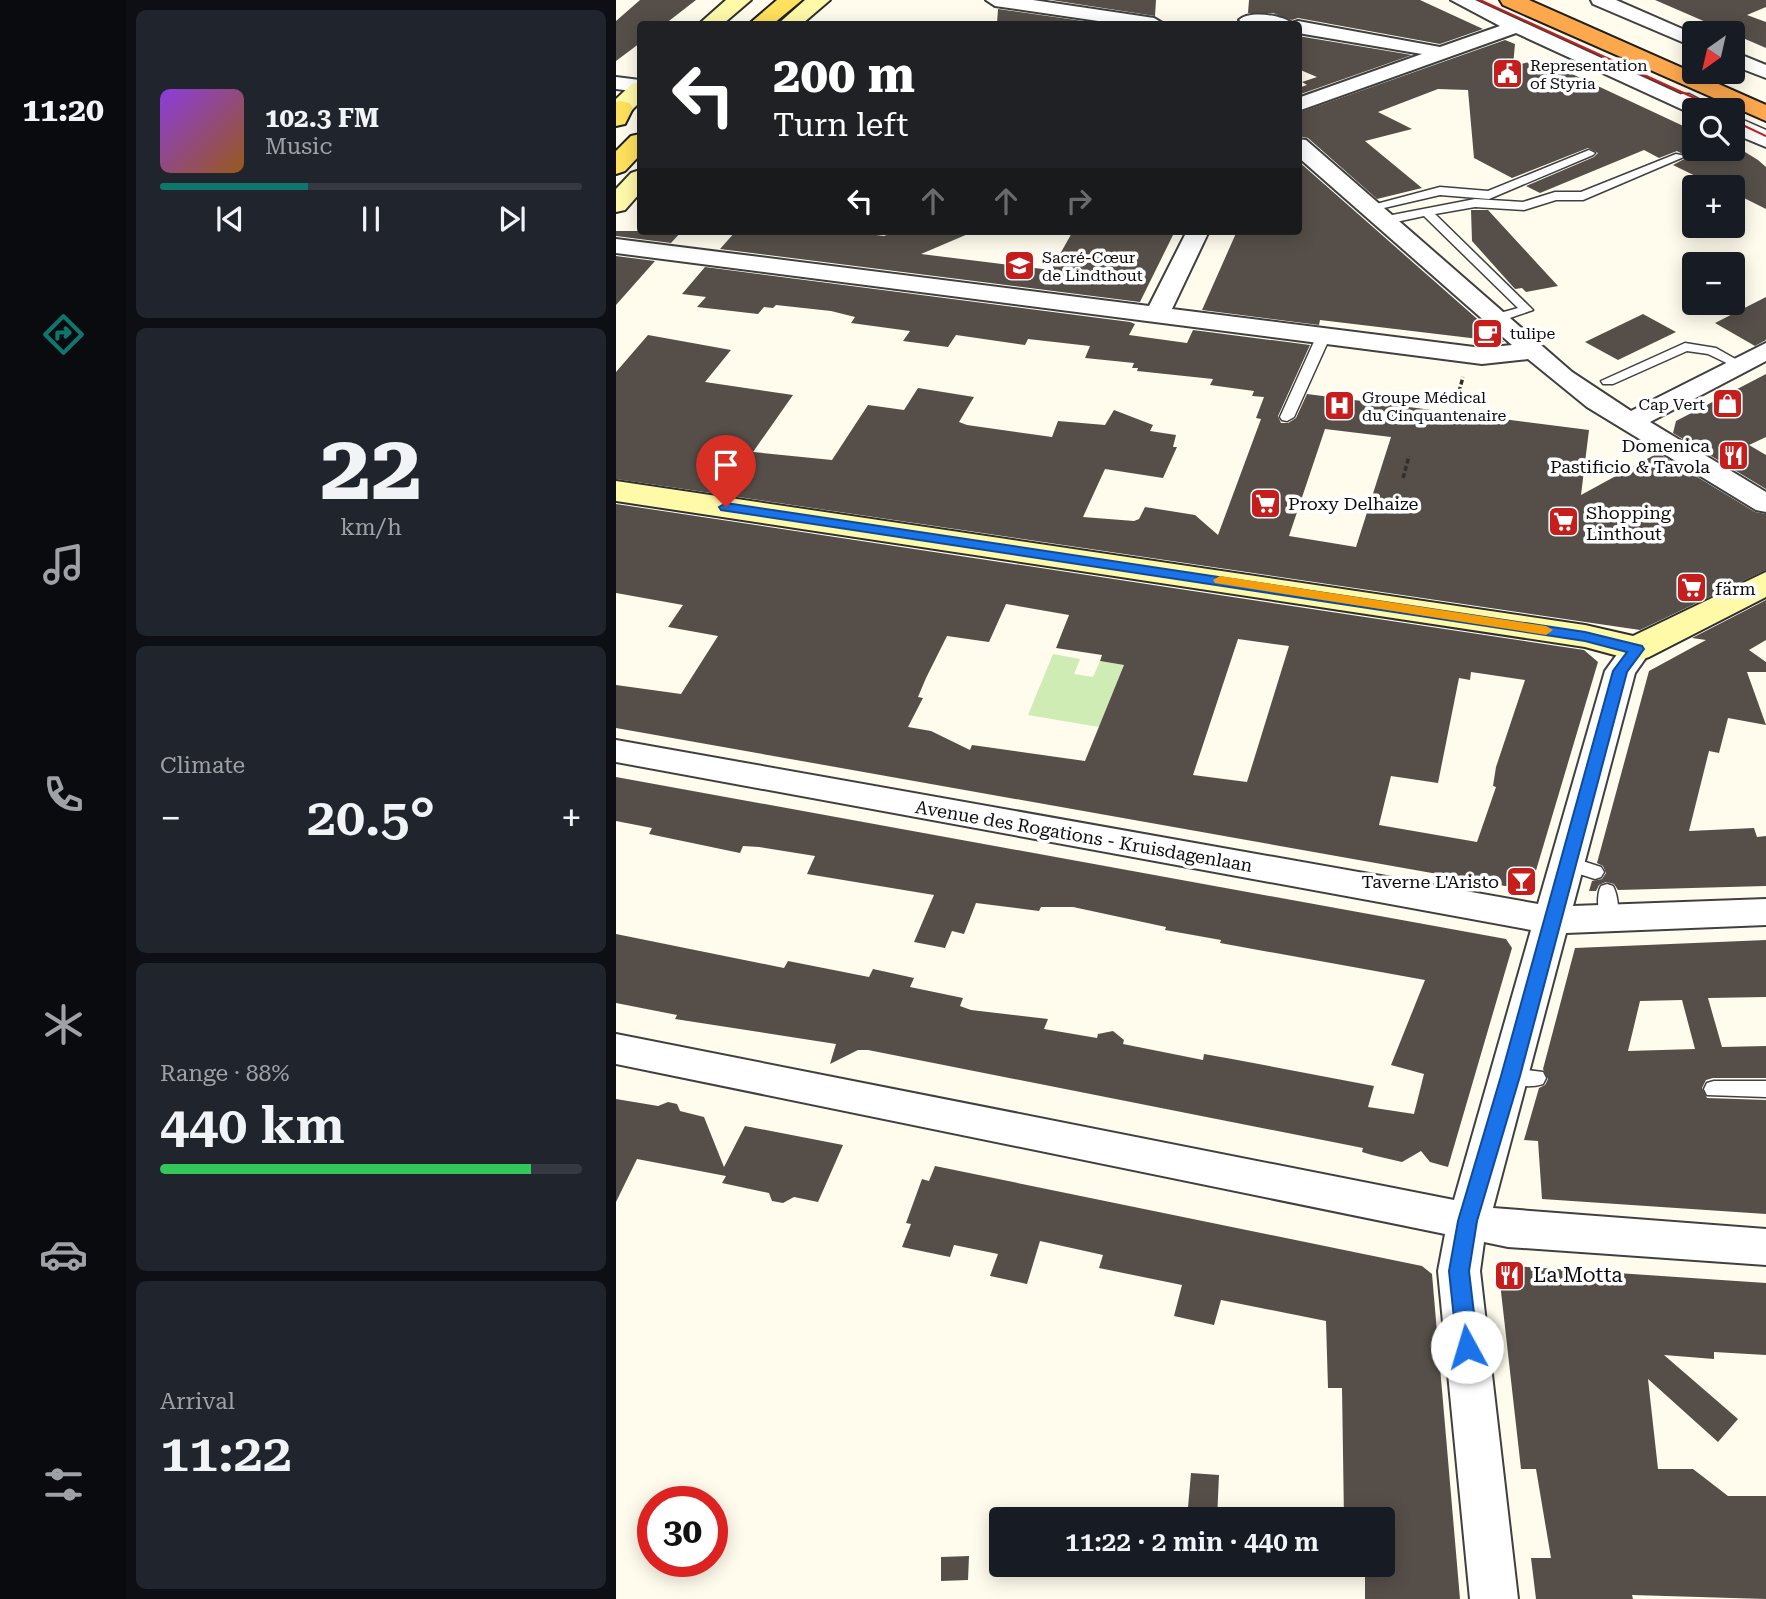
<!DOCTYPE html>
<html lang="en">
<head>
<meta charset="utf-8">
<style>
  :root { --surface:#171b24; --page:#20242c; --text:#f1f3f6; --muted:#9ea1a6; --line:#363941; --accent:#0f766e }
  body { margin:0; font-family:"Roboto Serif",serif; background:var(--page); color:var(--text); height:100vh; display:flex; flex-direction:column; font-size:26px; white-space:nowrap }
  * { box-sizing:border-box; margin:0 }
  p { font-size:23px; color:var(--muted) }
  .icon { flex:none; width:38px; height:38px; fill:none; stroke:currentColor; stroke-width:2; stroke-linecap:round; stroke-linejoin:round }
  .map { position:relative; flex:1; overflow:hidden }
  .drawer { display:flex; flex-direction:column; gap:10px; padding:10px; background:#0d0f14; width:490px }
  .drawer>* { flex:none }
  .guide { position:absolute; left:21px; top:21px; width:665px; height:214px; border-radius:7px; box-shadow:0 4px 18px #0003; background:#202124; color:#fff; overflow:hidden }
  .needle { width:46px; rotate:214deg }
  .controls { position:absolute; left:1066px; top:21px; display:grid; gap:14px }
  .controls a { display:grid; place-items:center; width:63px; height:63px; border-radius:7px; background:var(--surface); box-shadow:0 4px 18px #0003; font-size:35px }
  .speed { position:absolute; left:21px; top:1486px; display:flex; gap:14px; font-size:35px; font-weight:700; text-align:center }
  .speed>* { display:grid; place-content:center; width:91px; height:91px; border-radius:50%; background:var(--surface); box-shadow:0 4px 18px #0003; line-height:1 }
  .speed .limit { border:10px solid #d22; background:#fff; color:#111 }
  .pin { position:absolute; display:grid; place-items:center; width:60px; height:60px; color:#fff; margin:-72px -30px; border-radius:50% 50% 50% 0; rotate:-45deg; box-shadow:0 0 7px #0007 }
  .pin .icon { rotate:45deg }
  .me { position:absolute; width:77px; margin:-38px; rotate:354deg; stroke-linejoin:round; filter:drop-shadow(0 0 5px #0008) }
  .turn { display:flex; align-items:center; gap:24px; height:147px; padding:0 21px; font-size:32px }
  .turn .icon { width:91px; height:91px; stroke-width:2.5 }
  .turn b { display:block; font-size:49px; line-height:60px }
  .lanes { display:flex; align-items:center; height:66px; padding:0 21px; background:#0003; justify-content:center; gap:35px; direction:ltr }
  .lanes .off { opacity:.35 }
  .big { font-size:52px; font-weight:600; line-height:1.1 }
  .drawer .card { flex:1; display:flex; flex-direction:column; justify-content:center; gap:10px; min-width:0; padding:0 24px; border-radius:10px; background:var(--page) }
  .drawer .dial { align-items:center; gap:0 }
  .dial b { font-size:91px; line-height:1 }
  .song { display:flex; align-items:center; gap:21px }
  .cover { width:84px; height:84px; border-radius:10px; background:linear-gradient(135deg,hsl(270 70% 55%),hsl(30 70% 35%)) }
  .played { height:7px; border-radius:4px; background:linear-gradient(90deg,var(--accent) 35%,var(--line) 35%) }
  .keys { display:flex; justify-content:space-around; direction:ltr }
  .heat { display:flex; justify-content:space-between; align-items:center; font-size:38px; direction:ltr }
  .charge { height:10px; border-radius:5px; background:linear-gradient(90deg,#34c759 88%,var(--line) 0) }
  .trip { position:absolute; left:373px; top:1507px; width:406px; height:70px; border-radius:7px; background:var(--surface); box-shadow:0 4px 18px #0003; font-weight:600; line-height:70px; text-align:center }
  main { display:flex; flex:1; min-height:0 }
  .tabs { display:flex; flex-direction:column; width:126px; justify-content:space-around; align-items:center; background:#090b0e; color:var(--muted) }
  .tabs .icon { width:49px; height:49px }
  .tabs .current { color:var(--accent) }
  .tabs b { font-size:32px; color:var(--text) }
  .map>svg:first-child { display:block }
  .green { fill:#ceecb4 }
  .building { fill:#564f49; fill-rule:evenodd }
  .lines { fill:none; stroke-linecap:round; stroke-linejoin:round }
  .lane-casing { stroke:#404040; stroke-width:3 }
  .street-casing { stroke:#404040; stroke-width:4 }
  .secondary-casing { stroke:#2f2f2f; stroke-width:4 }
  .primary-casing { stroke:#1e1e1e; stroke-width:4 }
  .highway-casing { stroke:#1e1e1e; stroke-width:4 }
  .path { stroke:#2f2f2f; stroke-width:3.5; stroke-dasharray:5 2.5; stroke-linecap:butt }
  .lane { fill:#fff; fill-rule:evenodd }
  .street { fill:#fff; fill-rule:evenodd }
  .secondary { fill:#fffaa8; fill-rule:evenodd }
  .primary { fill:#ffe15d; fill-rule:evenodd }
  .highway { fill:#fda84d; fill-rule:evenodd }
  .tram { stroke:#c51e1d; stroke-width:2 }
  .route { fill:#1a73e8; stroke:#114b97; stroke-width:2 }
  .slow { fill:#f59e0b }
  .labels { text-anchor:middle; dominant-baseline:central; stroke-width:7; stroke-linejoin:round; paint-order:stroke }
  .far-poi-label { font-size:16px; fill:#0d0d0d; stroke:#fff; text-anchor:start }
  .poi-label { font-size:18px; fill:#0d0d0d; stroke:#fff; text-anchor:start }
  .street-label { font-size:18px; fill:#0d0d0d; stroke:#fff }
  .near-poi-label { font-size:21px; fill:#0d0d0d; stroke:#fff; text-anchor:start }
</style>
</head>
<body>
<main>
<nav class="tabs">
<b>11:20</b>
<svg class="icon current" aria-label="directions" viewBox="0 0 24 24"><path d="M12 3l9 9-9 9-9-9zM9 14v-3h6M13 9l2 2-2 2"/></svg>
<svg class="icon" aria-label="music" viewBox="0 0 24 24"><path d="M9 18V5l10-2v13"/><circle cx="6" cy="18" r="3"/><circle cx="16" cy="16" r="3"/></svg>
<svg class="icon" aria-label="phone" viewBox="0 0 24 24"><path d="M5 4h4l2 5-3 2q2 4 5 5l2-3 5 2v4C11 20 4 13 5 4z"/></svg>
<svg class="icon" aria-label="climate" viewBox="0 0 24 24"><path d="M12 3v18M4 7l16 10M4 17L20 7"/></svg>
<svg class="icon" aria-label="car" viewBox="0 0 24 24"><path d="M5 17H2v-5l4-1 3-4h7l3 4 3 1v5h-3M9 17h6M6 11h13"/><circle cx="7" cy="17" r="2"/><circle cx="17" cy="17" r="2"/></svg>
<svg class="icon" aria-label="filters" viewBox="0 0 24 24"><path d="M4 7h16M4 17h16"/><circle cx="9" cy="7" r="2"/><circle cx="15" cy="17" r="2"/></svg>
</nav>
<section class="drawer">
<div class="card">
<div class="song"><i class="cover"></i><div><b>102.3 FM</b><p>Music</p></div></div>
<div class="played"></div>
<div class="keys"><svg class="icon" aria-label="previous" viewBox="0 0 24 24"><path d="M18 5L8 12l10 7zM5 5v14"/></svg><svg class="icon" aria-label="pause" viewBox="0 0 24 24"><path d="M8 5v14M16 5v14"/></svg><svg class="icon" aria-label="next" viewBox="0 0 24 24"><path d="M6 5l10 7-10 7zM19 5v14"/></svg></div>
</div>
<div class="card dial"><b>22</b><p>km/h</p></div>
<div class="card"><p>Climate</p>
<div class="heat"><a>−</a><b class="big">20.5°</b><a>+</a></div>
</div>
<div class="card"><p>Range · 88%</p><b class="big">440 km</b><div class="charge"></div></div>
<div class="card"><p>Arrival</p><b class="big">11:22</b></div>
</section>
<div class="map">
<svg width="1150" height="1599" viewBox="0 0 1150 1599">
  <rect width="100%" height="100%" fill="#fffced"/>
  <!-- green -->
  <path class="green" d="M437 654 464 659 458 674 477 677 484 661 508 665 483 727 412 715Z"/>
  <!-- building -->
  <g class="building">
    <path d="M24 0H80L49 24H24V43L0 61V21Z"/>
    <path d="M435 0H540L539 16Z"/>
    <path d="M633 0H804L867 29 824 44 682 18 676 20 657 13H632Z"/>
    <path d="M1039 0H1150V7L1131 15 1150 22V48Z"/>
    <path d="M382 9 488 24H381Z"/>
    <path d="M682 36 796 55 682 95V88L691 85 686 82 701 77 682 69Z"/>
    <path d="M889 40 899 44 897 66 924 59 1078 131V149H1116V144L1142 160 1150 167V209L1116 192V187H1102L1057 165 1072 157 1061 151 1043 158 1028 150 924 193 910 186 978 157 982 153 972 148 896 178 858 158 852 90 822 89 762 112 796 129 749 141 806 188 761 199 692 138 682 136V113Z"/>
    <path d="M682 161 859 317 888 342 704 320 703 325 586 310 621 231H682Z"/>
    <path d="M855 210H872L942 286 910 292 906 288 899 289 856 241Z"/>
    <path d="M0 231H66L55 243 0 236Z"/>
    <path d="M120 231H228L268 236 281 231H359L305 254 435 270 457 231H559L524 302 104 249Z"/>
    <path d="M0 256 39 261 0 305Z"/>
    <path d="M89 267 514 322 519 324 513 335 571 343 577 330 694 345 662 416 665 423H672L680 418 691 394 973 430 965 495 1042 453 1139 512 1150 514V570L1024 630 0 479V372L32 335 115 350 89 382 177 395 137 452 216 460 252 405 288 410 302 388 358 397 343 422 351 425 436 437 442 421 489 425 498 410 537 425 534 431 560 435 557 447H561L547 478 489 469 467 517 518 521 523 519 529 507 579 515 602 535 645 419 640 418 648 397 636 396 638 391 594 385 597 379 521 371 522 368H516L518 363 469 358 474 346 412 339 409 345 340 335 332 347 287 341 294 331 235 323 239 317 215 311 160 305 157 308 148 307 142 314 81 307 90 297 66 294ZM709 429 775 437 740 547 673 536Z"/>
    <path d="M1150 297V340L1139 346 1099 323Z"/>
    <path d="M1027 314 1060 332 1002 360 969 342Z"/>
    <path d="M1150 374V437L1133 445 1150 455V489L1057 433 1060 421Z"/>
    <path d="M0 504 968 650 982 662 916 884 906 889 0 728V685L65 694 102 636 52 627 67 605 0 593ZM390 604 453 615 440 648 486 655 484 661 508 665 469 761 356 745 354 750 315 731 292 727 307 698 302 697 310 678 331 636 373 642ZM622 639 673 646 631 782 577 775ZM855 672 909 680 880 767 877 786 880 787 861 842 763 825 775 776 822 783 843 678 854 680Z"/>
    <path d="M1150 600V640L1133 650 1150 662V672H1131L1150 725 1112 718 1103 753 1093 751 1073 831 1138 828 1141 837 1150 836V886L1002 890 998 884 990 882 983 885 980 891H973L976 881 986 879 990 873 987 866 981 863 1033 671 1090 640 1076 638Z"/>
    <path d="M0 777 890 939 896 948 832 1167 814 1162 805 1151 786 1162 756 1155 746 1152 747 1148 252 1050H242L214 1064 220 1044 59 1019 61 1015 0 1003V934L168 968 172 961 253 977 257 969 298 978 294 987 347 998 344 1006 355 1010 432 1019 428 1029 481 1038 482 1034 497 1031 508 1040 507 1044 587 1060 588 1054 616 1059 758 1086 752 1107 798 1114 808 1074 775 1065 809 980 604 943 605 940 549 930 550 927 457 907H425L423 911 360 903 348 934 336 931 329 948 298 942 318 895 191 874 199 856 143 847 127 846 124 853 33 834 36 828 0 821Z"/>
    <path d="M1150 940V997L1092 998 1106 1047 1150 1046V1078H1097L1090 1080 1086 1088 1091 1098 1150 1100V1214L926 1199 922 1141 908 1140 923 1088 929 1085 932 1079 927 1069 959 948ZM1066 1000 1079 1049 1012 1051 1024 1001Z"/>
    <path d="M0 1099 42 1106 52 1102 61 1104 64 1111 88 1117 108 1167 129 1126 227 1145 202 1202 178 1197 167 1203 156 1201 153 1193 106 1183 110 1176 21 1159 0 1202Z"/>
    <path d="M319 1166 806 1266 816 1274 844 1599H749V1564H766V1519H728L726 1388H712L710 1321 605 1300 598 1325 558 1316 566 1285 483 1268 487 1255 424 1241 411 1284 374 1276 382 1254 338 1245 334 1257 286 1247 295 1224 290 1223 306 1179 313 1181Z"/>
    <path d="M882 1265 1150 1283V1355L1098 1352V1359L1048 1355 1122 1419 1102 1442 1032 1379 1042 1469H1077L1112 1496H1150V1599L1016 1595 1017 1599H920L915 1558H935L920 1469H905Z"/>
    <path d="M575 1473 603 1475 601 1519H571Z"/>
    <path d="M353 1556 352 1580 325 1581V1557Z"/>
  </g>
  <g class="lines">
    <defs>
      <g id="lane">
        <path d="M1065 94H1073L1104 110H1091L1065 98Z"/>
        <path d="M1116 115 1150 130V137L1116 122Z"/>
        <path d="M973 150 979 153 977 155 873 199 824 195 755 211 749 207 824 187 872 191Z"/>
        <path d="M1060 154 1070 156 967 200H940L908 210 859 207 819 214 917 310 882 322 876 318 877 315 902 308 808 216 771 224 765 220 771 216 859 199 907 202 939 192H965Z"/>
        <path d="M708 331 715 335 678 417 671 421 666 420 664 417 701 335Z"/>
        <path d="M1069 343 1100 348 1130 365 1123 369 1092 354 1071 351 997 384H987L985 381Z"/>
        <path d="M951 856 985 867 988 872 985 877 979 879 945 868 942 863 945 858Z"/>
        <path d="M991 884 997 886C1002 895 1004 914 1000 923H986C982 914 980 895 985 886Z"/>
        <path d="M895 1068 927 1072 930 1078 927 1084C915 1088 900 1086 888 1082L885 1076 888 1070Z"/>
        <path d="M1098 1081H1150V1097L1091 1095 1088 1089 1091 1083Z"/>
      </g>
      <g id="street">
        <path d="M370 0H417L538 18 548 24H503L379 6Z"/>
        <path d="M835 0H859L1090 106 1093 110H1078L1076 114 900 33 682 111V98L806 54 682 33V24H628L623 20C633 10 665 15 676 23L682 21 824 47 884 26Z"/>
        <path d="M975 0H1000L1078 34V47L977 4Z"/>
        <path d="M1116 51 1150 65V78L1116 65Z"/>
        <path d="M0 77 24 80V92L0 89Z"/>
        <path d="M1116 119 1150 133V147L1116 133Z"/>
        <path d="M682 139 690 140 956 372 1015 411 1150 343V361L1034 422 1150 492V512L1140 510 971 407 912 359 866 364 0 253V239L533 306 571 231H593L556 309 866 348 896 345 682 157Z"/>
        <path d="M1021 639 1032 642 1036 649 1019 673 957 906 1150 899V925L950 933 877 1208 1150 1229V1265L892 1247 868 1242 864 1271 902 1599H854L822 1271 829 1234 0 1064V1034L838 1200 915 930 0 762V740L922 904 989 671 1010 642Z"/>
      </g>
      <g id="secondary">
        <path d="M110 0H135L107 24H83Z"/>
        <path d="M189 0H214L186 24H162Z"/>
        <path d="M24 82V102L9 117 0 119V99L16 84Z"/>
        <path d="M24 170V193L9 210 0 212V189L15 173Z"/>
        <path d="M0 481 969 625 1017 636 1150 572V597L1033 657 1021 661 969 647 0 501Z"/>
      </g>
      <g id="primary">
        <path d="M161 0H186L157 24H133Z"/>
        <path d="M5 101 13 103 17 108 9 124 0 126V102Z"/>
        <path d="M24 134V155L9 171 0 174V151L15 136Z"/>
      </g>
      <path id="highway" d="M884 0H913L1150 105V121L887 5Z"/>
    </defs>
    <!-- lane casing -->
    <use href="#lane" class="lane-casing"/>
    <!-- street casing -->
    <use href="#street" class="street-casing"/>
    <!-- secondary casing -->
    <use href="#secondary" class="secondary-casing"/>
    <!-- primary casing -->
    <use href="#primary" class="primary-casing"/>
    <!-- highway casing -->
    <use href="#highway" class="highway-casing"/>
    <!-- path -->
    <g class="path">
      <path d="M841 399 847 377"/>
      <path d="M988 473 1004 474"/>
      <path d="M787 478 793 456"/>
    </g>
    <!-- lane -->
    <use href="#lane" class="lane"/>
    <!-- street -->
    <use href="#street" class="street"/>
    <!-- secondary -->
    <use href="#secondary" class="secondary"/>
    <!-- primary -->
    <use href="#primary" class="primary"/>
    <!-- highway -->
    <use href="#highway" class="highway"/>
    <!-- tram -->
    <g class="tram">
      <path d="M864 0 1105 110"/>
      <path d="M1116 120 1150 136"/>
    </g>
  </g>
  <!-- route -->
  <path class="route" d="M110 503 969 632 1026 646 1028 649 1011 672 904 1076 861 1221 853 1271 862 1347 859 1354 851 1357 844 1354 841 1347 833 1271 842 1221 885 1076 997 671 1011 652 969 641 105 510 103 507Z"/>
  <!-- slow -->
  <path class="slow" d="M604 576 930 626 937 630 930 635 599 583 597 580Z"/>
  <!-- icons -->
  <defs>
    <symbol id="civic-square" viewBox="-11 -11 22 22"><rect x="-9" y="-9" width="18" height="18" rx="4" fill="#c51e1d" stroke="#fff"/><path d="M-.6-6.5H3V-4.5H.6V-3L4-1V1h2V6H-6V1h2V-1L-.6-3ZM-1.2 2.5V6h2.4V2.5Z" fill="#fff"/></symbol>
    <symbol id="school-square" viewBox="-11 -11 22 22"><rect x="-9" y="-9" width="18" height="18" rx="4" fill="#c51e1d" stroke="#fff"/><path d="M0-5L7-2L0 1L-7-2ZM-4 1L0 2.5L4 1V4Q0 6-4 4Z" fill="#fff"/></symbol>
    <symbol id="cafe-square" viewBox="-11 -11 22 22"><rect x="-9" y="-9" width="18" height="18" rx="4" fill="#c51e1d" stroke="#fff"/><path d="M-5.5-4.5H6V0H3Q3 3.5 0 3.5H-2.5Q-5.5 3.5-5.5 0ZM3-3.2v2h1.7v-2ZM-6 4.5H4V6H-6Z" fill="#fff"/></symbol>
    <symbol id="shop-square" viewBox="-11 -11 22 22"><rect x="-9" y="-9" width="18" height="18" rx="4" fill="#c51e1d" stroke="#fff"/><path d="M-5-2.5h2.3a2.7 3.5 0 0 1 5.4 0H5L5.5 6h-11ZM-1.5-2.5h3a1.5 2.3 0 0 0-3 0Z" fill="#fff"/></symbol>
    <symbol id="hospital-square" viewBox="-11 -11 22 22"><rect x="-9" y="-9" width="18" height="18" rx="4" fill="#c51e1d" stroke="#fff"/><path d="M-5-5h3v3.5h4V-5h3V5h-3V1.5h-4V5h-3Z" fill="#fff"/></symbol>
    <symbol id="restaurant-square" viewBox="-11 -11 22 22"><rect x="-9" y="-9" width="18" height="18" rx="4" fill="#c51e1d" stroke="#fff"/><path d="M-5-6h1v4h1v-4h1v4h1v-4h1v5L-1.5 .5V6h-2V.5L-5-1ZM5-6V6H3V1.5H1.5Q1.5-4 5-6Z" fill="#fff"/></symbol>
    <symbol id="supermarket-square" viewBox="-11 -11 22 22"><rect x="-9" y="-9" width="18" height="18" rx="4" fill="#c51e1d" stroke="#fff"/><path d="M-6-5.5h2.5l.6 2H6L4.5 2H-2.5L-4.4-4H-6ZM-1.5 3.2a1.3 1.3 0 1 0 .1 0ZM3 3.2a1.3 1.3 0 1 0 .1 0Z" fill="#fff"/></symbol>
    <symbol id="bar-square" viewBox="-11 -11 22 22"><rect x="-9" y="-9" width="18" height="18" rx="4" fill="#c51e1d" stroke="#fff"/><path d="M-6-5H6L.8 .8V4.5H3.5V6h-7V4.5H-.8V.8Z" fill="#fff"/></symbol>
  </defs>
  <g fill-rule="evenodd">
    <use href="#civic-square" x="874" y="56" width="35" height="35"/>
    <use href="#school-square" x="386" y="248" width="35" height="35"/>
    <use href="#cafe-square" x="854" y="316" width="35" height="35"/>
    <use href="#shop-square" x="1094" y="386" width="35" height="35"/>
    <use href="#hospital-square" x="706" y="388" width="35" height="35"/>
    <use href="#restaurant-square" x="1100" y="438" width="35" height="35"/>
    <use href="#supermarket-square" x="632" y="486" width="35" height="35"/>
    <use href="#supermarket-square" x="930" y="504" width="35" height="35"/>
    <use href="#supermarket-square" x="1058" y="570" width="35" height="35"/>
    <use href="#bar-square" x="888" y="864" width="35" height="35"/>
    <use href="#restaurant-square" x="876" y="1258" width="35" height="35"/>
  </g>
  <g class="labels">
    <!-- far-poi labels -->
    <g class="far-poi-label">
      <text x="914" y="65">Representation<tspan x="914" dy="18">of Styria</tspan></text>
      <text x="426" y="257">Sacré-Cœur<tspan x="426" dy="18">de Lindthout</tspan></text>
      <text x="894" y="333">tulipe</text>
      <text x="746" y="397">Groupe Médical<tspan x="746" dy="18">du Cinquantenaire</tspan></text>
      <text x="1089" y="404" text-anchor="end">Cap Vert</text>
    </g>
    <!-- poi labels -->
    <g class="poi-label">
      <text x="1094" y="445" text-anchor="end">Domenica<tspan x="1094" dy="21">Pastificio &amp; Tavola</tspan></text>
      <text x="672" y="503">Proxy Delhaize</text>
      <text x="970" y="512">Shopping<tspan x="970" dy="21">Linthout</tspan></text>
      <text x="1099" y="588">färm</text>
      <text x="883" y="881" text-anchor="end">Taverne L'Aristo</text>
    </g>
    <!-- street labels -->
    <g class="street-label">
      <text transform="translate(468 836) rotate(10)">Avenue des Rogations - Kruisdagenlaan</text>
    </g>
    <!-- near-poi labels -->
    <g class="near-poi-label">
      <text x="917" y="1275">La Motta</text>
    </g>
  </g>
</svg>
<div class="controls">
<a><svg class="needle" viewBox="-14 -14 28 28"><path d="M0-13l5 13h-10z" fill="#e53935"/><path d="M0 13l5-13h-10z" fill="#9ea1a6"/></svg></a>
<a><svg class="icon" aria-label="search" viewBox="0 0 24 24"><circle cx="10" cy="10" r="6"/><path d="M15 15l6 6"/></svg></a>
<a>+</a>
<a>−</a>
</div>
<div class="speed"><div class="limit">30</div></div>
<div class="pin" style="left:110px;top:507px;background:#d93025"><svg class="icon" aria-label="arrive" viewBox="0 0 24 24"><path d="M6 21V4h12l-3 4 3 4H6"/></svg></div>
<svg class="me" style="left:851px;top:1347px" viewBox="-20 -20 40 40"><circle r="19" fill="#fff"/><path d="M0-13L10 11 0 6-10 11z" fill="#1a73e8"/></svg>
<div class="trip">11:22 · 2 min · 440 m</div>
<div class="guide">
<div class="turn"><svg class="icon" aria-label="left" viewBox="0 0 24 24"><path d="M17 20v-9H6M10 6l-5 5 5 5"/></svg><div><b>200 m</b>Turn left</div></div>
<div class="lanes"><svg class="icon" aria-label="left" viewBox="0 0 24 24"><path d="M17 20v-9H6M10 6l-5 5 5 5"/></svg><svg class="icon off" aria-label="ahead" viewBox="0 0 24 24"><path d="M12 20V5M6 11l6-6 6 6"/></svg><svg class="icon off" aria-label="ahead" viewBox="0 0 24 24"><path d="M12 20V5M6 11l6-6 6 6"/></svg><svg class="icon off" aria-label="right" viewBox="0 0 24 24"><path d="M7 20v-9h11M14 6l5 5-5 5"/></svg></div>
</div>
</div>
</main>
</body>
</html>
